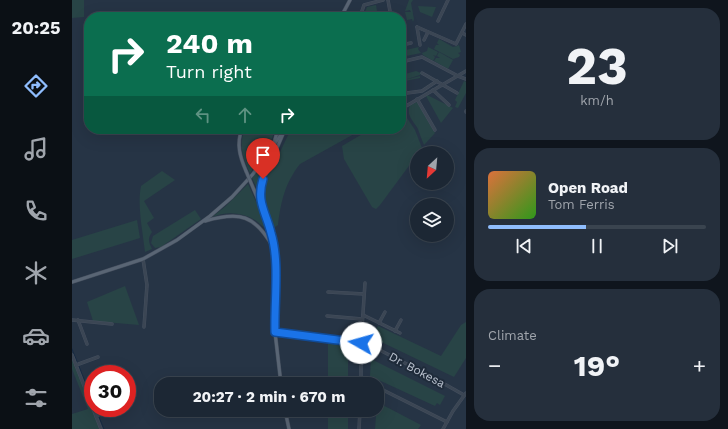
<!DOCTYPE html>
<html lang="en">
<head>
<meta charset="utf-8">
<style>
  :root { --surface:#1c2734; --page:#252f3c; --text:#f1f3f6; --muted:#a0a5ac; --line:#3a444f; --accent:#8fbdfd }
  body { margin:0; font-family:"Work Sans",sans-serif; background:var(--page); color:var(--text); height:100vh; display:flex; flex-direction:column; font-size:15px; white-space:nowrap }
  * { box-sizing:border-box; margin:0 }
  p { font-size:13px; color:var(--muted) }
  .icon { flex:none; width:22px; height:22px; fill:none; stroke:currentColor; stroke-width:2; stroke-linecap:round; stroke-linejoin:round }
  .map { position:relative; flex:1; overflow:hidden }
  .drawer { display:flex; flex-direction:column; gap:8px; padding:8px; background:#0f151d; width:262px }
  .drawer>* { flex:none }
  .guide { position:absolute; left:12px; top:12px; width:322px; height:122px; border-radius:16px; box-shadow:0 4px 16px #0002,0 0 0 1px var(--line); background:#0b6e4f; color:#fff; overflow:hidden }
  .needle { width:26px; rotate:206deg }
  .fabs { position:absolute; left:338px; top:146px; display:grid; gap:8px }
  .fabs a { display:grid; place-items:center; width:44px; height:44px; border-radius:50%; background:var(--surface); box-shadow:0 4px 16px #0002,0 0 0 1px var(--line); font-size:20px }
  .speed { position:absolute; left:12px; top:365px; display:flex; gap:8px; font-size:20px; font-weight:700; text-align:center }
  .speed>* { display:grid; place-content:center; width:52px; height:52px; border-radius:50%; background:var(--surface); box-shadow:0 4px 16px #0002,0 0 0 1px var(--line); line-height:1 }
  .speed .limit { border:6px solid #d22; background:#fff; color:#111 }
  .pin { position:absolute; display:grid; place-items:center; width:34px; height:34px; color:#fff; margin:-41px -17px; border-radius:50% 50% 50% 0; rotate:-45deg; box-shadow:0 0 4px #0007 }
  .pin .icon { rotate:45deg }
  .me { position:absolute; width:44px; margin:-22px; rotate:277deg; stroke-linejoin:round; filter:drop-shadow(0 0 3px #0008) }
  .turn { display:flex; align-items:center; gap:14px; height:84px; padding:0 16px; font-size:18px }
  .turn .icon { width:52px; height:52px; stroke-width:2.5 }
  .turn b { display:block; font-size:28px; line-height:34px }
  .lanes { display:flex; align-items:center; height:38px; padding:0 16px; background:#0003; justify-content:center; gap:20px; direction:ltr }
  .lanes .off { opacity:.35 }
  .big { font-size:30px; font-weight:700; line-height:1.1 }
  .drawer .card { flex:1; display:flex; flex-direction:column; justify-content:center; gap:6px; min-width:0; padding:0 14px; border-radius:16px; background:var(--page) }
  .drawer .dial { align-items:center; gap:0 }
  .dial b { font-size:52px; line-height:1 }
  .song { display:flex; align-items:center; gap:12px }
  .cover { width:48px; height:48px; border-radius:6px; background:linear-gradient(135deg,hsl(20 70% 55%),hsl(110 70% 35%)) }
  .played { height:4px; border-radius:2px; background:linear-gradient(90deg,var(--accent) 45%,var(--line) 45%) }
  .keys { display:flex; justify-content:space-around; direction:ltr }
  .heat { display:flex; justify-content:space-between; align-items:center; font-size:22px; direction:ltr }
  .trip { position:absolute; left:82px; top:377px; width:230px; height:40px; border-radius:16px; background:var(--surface); box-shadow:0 4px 16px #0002,0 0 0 1px var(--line); font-weight:700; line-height:40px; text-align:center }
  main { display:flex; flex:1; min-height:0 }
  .menu { display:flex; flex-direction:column; width:72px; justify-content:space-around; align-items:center; background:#0b1015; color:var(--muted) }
  .menu .icon { width:28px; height:28px }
  .menu .selected { color:var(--accent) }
  .menu b { font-size:18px; color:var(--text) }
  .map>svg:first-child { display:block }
  .green { fill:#284446 }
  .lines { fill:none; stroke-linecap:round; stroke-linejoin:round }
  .stream { stroke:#182c44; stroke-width:1 }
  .minor-casing { stroke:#454f5e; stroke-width:3.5 }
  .major-casing { stroke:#454f5e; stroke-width:4 }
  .minor { stroke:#3b4654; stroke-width:2.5 }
  .major { stroke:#596574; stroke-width:3 }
  .major-bridge-casing { stroke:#454f5e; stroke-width:4; stroke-linecap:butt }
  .major-bridge { stroke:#596574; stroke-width:3 }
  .route-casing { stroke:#114b97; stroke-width:10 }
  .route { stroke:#1a73e8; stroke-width:7 }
  .labels { text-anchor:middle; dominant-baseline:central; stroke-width:4; stroke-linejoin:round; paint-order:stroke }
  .street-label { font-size:12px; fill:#b9c1ce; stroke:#1f2b3a }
</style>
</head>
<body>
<main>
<nav class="menu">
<b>20:25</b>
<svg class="icon selected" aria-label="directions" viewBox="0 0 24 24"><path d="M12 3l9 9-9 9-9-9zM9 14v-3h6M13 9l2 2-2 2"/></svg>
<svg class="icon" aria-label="music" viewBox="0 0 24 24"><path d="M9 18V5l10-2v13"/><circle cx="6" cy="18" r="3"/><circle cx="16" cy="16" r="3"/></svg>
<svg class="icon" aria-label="phone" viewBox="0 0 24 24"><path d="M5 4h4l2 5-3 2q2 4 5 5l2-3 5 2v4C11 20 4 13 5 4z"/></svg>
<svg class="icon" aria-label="climate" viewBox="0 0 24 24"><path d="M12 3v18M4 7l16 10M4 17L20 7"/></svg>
<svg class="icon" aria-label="car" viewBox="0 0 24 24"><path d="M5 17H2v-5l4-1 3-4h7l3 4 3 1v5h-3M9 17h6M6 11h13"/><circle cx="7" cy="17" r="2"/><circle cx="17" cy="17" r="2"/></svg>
<svg class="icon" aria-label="filters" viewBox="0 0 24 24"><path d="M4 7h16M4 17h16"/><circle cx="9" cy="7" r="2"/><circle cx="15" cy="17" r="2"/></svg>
</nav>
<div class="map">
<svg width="394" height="429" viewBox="0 0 394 429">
  <rect width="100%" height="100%" fill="#263445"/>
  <!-- green -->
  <g class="green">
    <path d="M0 0H12V17L0 18Z"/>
    <path d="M337 0H341L339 3 342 19 341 22 340 19 335 20 333 12H339L338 10 333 11Z"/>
    <path d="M304 5 306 17H302L301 15 294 17 293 12 295 7Z"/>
    <path d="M346 6 364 7 360 17 348 12Z"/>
    <path d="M367 39 381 47 385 46 387 45 389 52 386 53 388 55 387 57 381 59 362 49 364 45H367L365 43Z"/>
    <path d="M347 47 346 49 349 53 329 57V51Z"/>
    <path d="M356 47 366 52 364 56 361 55 363 57 361 61 351 55 350 53 355 51Z"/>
    <path d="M367 52 381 60 376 69 362 61 364 58H368L365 56Z"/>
    <path d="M344 71 349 73 348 75 332 80 348 76V78L333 81 334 88 329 89V75Z"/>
    <path d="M392 81 394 82V93L386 108 383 107 385 102 383 100Z"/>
    <path d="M355 95 381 108 369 123 354 96Z"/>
    <path d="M345 102 363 133 352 145C350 140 348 135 346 129 341 120 334 116 338 105Z"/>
    <path d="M335 108 333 113 335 118 343 130 350 148 347 153H345V155L308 205 304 209 300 207 272 159 270 146 299 129H329V111Z"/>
    <path d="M173 129H203L198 145 178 173C171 158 166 145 173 129Z"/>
    <path d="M219 129H291L228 164C213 183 209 201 206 225L203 227 201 226C191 206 189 193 195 172L198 173Z"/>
    <path d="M206 145 190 175 187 193 180 178Z"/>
    <path d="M90 171 103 180 72 201 82 218 75 223 80 232C75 239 77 242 80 249L73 252C71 233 65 205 69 186Z"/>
    <path d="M176 184 195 226 196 229C191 228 188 223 183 220 170 212 154 211 140 217L154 206Z"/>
    <path d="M123 210 129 219 89 247 83 248 79 243 81 236Z"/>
    <path d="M65 220 68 238 0 259V240Z"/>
    <path d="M53 286 67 325 21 321 15 302Z"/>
    <path d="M394 322V358L382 377 299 337 306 326 369 356 389 325Z"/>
    <path d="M256 341 276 343V384H256Z"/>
    <path d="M0 358 28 429H0V414L16 409 0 369Z"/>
    <path d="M299 359 373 396 368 405 365 403 363 406 298 376Z"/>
    <path d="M305 402 349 425 346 429H303Z"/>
    <rect x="256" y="410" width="20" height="19"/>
  </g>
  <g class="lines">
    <!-- stream -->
    <g class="stream">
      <path d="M0 349 21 401"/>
      <path d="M24 408 26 414"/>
      <path d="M27 417 32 429"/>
    </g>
    <defs>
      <g id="minor">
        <path d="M316 0 319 17"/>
        <path d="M286 16 289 14 292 5 311 0"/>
        <path d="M366 21 376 0"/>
        <path d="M345 27 384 44 394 24"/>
        <path d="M345 27 348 45"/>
        <path d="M390 33 394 35"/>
        <path d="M352 40 356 32"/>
        <path d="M329 45 339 43"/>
        <path d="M329 62 350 57 386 76 394 79"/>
        <path d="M350 73 385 93"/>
        <path d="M361 90 377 105"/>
        <path d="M335 93 350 91 365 81"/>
        <path d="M345 99 363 130"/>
        <path d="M329 109 394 71"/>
        <path d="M394 112V111"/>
        <path d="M71 259 75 285 72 327"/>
        <path d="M256 292 292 294"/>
        <path d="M291 315 328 333"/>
        <path d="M255 316 290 319"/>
        <path d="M0 320 40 324"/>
        <path d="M6 320 15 344"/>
        <path d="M307 323 313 312"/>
        <path d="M323 331 329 320"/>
        <path d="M203 332 294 343 360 377 392 395"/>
        <path d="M0 355 29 429"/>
        <path d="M4 365 26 357"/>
        <path d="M289 379 300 384"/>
        <path d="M289 384V343L293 283"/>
        <path d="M305 387 375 422"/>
        <path d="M15 391 21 389"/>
        <path d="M24 416 44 408"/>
        <path d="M287 429 288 410"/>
        <path d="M371 429 381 411 394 393"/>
      </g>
      <g id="major">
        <path d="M269 17 278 0"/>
        <path d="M170 129C164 144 168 157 174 171"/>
        <path d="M202 143 206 129"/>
        <path d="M182 190 198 228 203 251V332L209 384"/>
        <path d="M189 204 188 190 190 183 211 134"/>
        <path d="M133 221C168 211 183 215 201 247"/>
        <path d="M0 282 71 259 105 240 138 216 160 197 181 174 213 129"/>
        <path d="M213 410 217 429"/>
      </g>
    </defs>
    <!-- minor casing -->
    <use href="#minor" class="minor-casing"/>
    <!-- major casing -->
    <use href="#major" class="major-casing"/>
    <!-- minor -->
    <use href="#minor" class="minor"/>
    <!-- major -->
    <use href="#major" class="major"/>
    <defs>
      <path id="major-bridge" d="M174 171 182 190"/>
    </defs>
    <!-- major-bridge casing -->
    <use href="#major-bridge" class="major-bridge-casing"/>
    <!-- major-bridge -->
    <use href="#major-bridge" class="major-bridge"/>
  </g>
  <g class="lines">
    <defs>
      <path id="route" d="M191 179C184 202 194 212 199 233 208 262 202 301 203 332L289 343"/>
    </defs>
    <!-- route casing -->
    <use href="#route" class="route-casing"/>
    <!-- route -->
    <use href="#route" class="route"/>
  </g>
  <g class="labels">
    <!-- street labels -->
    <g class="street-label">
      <text transform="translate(345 370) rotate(28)">Dr. Bokesa</text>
    </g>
  </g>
</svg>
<div class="fabs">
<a><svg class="needle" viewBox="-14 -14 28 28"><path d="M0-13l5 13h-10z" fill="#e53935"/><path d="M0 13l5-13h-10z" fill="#a0a5ac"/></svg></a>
<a><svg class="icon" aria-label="layers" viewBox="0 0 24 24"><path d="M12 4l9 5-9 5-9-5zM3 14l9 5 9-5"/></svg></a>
</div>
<div class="speed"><div class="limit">30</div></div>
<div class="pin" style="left:191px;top:179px;background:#d93025"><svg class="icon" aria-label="arrive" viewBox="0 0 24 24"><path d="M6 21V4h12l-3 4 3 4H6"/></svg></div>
<svg class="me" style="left:289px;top:343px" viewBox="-20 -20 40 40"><circle r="19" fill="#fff"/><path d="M0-13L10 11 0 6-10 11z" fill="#1a73e8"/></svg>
<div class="trip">20:27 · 2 min · 670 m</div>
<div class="guide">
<div class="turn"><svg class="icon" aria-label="right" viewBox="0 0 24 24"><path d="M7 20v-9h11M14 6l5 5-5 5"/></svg><div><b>240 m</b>Turn right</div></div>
<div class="lanes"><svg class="icon off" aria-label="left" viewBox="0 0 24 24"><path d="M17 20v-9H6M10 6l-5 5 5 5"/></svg><svg class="icon off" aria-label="ahead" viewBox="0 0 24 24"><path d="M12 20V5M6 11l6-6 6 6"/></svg><svg class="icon" aria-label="right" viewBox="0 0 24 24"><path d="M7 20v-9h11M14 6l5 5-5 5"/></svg></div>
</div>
</div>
<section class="drawer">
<div class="card dial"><b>23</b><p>km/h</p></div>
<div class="card">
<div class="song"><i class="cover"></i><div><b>Open Road</b><p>Tom Ferris</p></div></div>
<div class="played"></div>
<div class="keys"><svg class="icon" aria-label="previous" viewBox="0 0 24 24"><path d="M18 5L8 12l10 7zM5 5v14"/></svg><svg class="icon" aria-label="pause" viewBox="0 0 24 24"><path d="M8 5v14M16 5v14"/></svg><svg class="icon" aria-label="next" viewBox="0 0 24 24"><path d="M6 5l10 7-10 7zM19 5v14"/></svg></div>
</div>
<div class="card"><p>Climate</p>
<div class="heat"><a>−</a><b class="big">19°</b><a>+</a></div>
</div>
</section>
</main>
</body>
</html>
